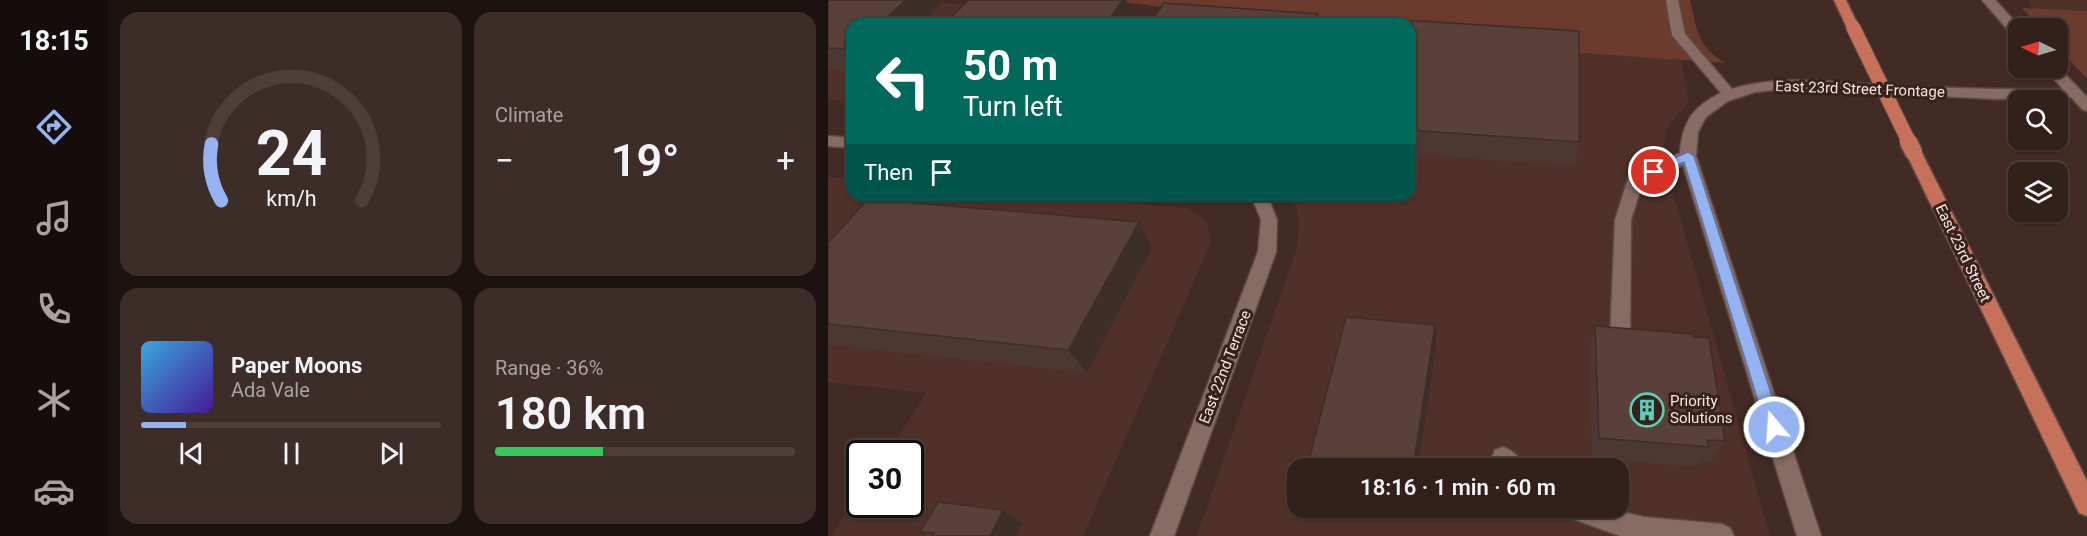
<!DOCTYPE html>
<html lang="en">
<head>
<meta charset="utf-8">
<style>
  :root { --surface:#32201b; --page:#3d2d28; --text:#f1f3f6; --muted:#a8a3a3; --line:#4d3e3a; --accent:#95b2f1 }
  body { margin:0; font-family:Roboto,sans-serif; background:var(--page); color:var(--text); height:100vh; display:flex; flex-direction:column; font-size:22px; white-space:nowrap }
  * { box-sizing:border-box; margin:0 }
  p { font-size:20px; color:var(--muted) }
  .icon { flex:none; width:33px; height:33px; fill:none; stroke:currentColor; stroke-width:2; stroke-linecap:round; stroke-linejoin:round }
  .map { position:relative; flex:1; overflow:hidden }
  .panel { display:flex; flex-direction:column; gap:12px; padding:12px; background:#1c120f; width:720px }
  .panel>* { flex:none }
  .banner { position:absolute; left:18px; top:18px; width:570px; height:183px; border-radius:18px; box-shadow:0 2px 4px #0004,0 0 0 2px var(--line); background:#00695c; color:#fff; overflow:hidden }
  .needle { width:39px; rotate:275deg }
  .tools { position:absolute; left:1180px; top:18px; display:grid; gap:12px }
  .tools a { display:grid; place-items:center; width:60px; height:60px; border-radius:12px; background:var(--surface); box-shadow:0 2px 4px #0004,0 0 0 2px var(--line); font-size:30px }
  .speed { position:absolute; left:18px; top:440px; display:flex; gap:12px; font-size:30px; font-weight:700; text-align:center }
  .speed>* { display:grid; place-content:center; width:78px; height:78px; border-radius:50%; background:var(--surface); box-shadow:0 2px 4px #0004,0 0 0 2px var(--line); line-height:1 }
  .speed .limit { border:3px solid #111; border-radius:9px; background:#fff; color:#111 }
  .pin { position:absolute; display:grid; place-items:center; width:51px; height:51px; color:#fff; margin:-26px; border:3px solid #fff; border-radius:50%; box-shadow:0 2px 6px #0007 }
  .me { position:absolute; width:66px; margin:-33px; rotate:342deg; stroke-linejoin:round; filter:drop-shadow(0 0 4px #0008) }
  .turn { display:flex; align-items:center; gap:21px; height:126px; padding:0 18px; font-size:27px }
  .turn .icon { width:78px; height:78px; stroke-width:2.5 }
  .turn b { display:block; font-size:42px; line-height:51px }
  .then { display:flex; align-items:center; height:57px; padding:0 18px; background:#0003; gap:12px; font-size:22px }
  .big { font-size:45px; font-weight:600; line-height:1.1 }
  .panel .card { flex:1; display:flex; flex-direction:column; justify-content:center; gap:9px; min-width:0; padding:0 21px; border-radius:18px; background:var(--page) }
  .panel .dial { align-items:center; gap:0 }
  .dial svg { height:156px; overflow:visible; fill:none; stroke:var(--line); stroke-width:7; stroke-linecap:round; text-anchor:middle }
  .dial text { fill:var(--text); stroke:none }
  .song { display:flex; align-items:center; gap:18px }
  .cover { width:72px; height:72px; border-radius:9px; background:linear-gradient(135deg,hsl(200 70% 55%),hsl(260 70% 35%)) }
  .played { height:6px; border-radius:3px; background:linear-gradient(90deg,var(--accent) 15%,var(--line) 15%) }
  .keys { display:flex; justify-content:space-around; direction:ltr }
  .heat { display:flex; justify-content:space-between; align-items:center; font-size:33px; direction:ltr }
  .charge { height:9px; border-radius:4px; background:linear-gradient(90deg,#34c759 36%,var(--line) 0) }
  .panel .tiles { flex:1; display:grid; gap:12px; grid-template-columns:repeat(2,1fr) }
  .trip { position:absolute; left:459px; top:458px; width:342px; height:60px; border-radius:18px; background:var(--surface); box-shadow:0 2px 4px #0004,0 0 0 2px var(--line); font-weight:600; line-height:60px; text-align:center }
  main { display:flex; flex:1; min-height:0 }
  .menu { display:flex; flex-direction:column; width:108px; justify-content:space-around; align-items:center; background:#140d0b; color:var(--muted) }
  .menu .icon { width:42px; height:42px }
  .menu .on { color:var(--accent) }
  .menu b { font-size:27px; color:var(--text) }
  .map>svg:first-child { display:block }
  .built { fill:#4f3129; fill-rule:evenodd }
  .green { fill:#6b3c2e }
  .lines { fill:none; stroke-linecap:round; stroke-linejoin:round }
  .minor-casing { stroke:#5d4a44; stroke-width:3 }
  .major-casing { stroke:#5d4a44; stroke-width:3 }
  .minor { fill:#876c64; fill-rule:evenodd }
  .major { fill:#c6725a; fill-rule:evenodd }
  .major-bridge-far1-casing { stroke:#5d4a44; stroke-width:16; stroke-linecap:butt }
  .major-bridge-casing { stroke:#5d4a44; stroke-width:20; stroke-linecap:butt }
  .major-bridge-far1 { stroke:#c6725a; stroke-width:14 }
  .major-bridge { stroke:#c6725a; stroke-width:17 }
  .wall { fill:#4d3831 }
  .shaded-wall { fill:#3e2e28 }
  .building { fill:#594139; stroke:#3e2e28; stroke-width:1.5 }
  .route { fill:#95b2f1; stroke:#61749d; stroke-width:1.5 }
  .labels { text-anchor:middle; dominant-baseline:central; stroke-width:6; stroke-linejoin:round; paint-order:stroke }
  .street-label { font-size:15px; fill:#f4e5e0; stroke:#37211b }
  .poi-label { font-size:15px; fill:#f4e5e0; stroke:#37211b; text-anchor:start }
</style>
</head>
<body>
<main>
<nav class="menu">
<b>18:15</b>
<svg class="icon on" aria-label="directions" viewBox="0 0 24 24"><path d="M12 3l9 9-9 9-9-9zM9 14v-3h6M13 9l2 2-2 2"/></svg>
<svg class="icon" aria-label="music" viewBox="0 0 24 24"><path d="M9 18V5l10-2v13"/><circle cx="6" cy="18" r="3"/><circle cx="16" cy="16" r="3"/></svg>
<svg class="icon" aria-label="phone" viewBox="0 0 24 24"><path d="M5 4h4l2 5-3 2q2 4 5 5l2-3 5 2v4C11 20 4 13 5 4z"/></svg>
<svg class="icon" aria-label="climate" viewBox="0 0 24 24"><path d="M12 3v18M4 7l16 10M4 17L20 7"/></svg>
<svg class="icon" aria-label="car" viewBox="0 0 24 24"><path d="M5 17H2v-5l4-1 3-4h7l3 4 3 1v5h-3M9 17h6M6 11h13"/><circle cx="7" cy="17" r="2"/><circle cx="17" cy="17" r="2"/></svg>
</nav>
<section class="panel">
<div class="tiles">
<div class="card dial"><svg viewBox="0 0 100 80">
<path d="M14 69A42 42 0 1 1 86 69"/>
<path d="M14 69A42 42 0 0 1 9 40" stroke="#95b2f1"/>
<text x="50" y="56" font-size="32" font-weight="700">24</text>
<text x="50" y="72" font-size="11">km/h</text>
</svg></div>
<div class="card"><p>Climate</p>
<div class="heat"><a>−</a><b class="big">19°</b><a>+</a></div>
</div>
<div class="card">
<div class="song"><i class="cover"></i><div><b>Paper Moons</b><p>Ada Vale</p></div></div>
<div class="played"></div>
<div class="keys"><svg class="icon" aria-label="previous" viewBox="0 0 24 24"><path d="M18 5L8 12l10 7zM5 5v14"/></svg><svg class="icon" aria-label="pause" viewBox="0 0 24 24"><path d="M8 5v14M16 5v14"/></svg><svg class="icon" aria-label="next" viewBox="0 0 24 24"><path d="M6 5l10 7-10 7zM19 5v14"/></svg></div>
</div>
<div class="card"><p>Range · 36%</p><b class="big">180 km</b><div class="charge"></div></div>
</div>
</section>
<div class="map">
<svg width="1259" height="536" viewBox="0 0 1259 536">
  <rect width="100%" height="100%" fill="#422b24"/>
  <!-- built -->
  <g class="built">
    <path d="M0 0H85L346 24H24V102L0 100Z"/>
    <path d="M1199 0H1259V14L1209 12Z"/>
    <path d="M582 41 853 59 861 101 839 129 836 144V160L942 536H369L468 251 471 224 468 207 462 195H582ZM470 468H790V507H470Z"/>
    <path d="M0 177 24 179V195H208L358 208 370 214 379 222 383 240 380 249 255 536H3L31 494 32 504H82V453H59L99 393 0 382Z"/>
  </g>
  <!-- green -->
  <g class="green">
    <path d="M267 0H862C869 29 869 48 898 63L582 41V24H437L313 4Z"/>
    <path d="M1194 8 1259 11V79L1230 47V28H1213Z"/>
  </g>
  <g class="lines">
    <defs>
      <g id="minor">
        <path d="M838 0H850L857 34 904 89C953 74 1005 82 1055 85 1115 88 1175 90 1235 89L1216 68 1230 67 1259 97V111L1254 109 1243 97 1167 99 963 88 927 92 900 101 878 117 870 132 868 156 993 536H969L855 165 815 182 803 220 802 338 799 344 792 346 785 344 782 338 787 220 800 179 802 175 852 153C854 123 865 106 893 93L844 35Z"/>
        <path d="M1154 0H1167L1193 28H1191V38L1186 37Z"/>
        <path d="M0 136 24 138V148L0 146Z"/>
        <path d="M423 195H439L449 220 448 252 346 536H322L430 252 433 220Z"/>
        <path d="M675 447C686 451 693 458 697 468H671L664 457 667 450Z"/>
        <path d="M730 507H772L816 517 894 524 902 528 906 536H792L734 515Z"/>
      </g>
      <g id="major">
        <path d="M1006 0H1018L1031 27 1030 30H1020Z"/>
        <path d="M1086 148 1094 153 1259 481V516L1251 513 1078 153Z"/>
      </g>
    </defs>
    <!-- minor casing -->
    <use href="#minor" class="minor-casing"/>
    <!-- major casing -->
    <use href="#major" class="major-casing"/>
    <!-- minor -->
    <use href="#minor" class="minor"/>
    <!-- major -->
    <use href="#major" class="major"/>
    <defs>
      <path id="major-bridge-far1" d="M1025 27 1081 142"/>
      <path id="major-bridge" d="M1080 141 1086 153"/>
    </defs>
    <!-- major-bridge-far1 casing -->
    <use href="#major-bridge-far1" class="major-bridge-far1-casing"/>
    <!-- major-bridge casing -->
    <use href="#major-bridge" class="major-bridge-casing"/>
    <!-- major-bridge-far1 -->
    <use href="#major-bridge-far1" class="major-bridge-far1"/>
    <!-- major-bridge -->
    <use href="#major-bridge" class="major-bridge"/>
  </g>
  <!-- wall -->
  <g class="wall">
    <path d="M0 0 113 5 93 24H24V71L0 70Z"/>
    <path d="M582 24 751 142 747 166 582 154Z"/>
    <path d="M311 222 324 248 259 373 0 345V243Z"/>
    <path d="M767 326 897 441 883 462 872 461 867 467 764 458 761 350Z"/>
    <path d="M482 507H584L583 518Z"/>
    <path d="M175 510 194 523 188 536H100L92 532Z"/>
  </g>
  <!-- shaded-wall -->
  <g class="shaded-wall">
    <path d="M78 0H110L113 5 93 24H51Z"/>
    <path d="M295 0H298L306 21 304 24H277Z"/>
    <path d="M490 14 492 24H485Z"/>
    <path d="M311 222 324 248 259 373 240 350Z"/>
    <path d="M607 325 608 347 590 468H585Z"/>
    <path d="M581 507H584L583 518Z"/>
    <path d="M175 510 194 523 188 536H162Z"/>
  </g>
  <!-- building -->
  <g class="building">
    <path d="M0 0H78L51 24H24V48L22 49 0 48Z"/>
    <path d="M141 0H295L277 24H116Z"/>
    <path d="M336 3 490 14 485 24H321Z"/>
    <path d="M545 18 751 31V142L582 130V24H543Z"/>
    <path d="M40 199 311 222 240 350 0 324V243Z"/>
    <path d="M518 317 607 325 585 468H479Z"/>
    <path d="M767 326 865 334 866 337 881 338 897 441 879 440 881 447 771 438Z"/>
    <path d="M110 502 175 510 162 536H104L106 533 92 532Z"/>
  </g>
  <!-- route -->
  <path class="route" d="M860 152 866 156 954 427 952 432 946 434 941 432 938 427 856 162 826 176 820 172 821 169Z"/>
  <!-- icons -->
  <defs>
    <symbol id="building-ring" viewBox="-11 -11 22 22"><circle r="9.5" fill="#37211b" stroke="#5dceb9" stroke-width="1.5"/><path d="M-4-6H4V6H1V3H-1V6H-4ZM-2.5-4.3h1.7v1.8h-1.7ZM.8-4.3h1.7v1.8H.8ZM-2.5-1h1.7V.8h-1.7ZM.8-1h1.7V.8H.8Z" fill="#5dceb9"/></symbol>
  </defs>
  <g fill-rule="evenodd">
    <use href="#building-ring" x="800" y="391" width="38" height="38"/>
  </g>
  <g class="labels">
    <!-- street labels -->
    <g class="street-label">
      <text transform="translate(1032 89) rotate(2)">East 23rd Street Frontage</text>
      <text transform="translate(1135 253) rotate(64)">East 23rd Street</text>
      <text transform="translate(397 367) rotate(-69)">East 22nd Terrace</text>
    </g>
    <!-- poi labels -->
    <g class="poi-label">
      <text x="842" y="401">Priority<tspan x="842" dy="17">Solutions</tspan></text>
    </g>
  </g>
</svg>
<div class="tools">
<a><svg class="needle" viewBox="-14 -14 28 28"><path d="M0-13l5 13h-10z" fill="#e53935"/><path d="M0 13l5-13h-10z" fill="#a8a3a3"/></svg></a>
<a><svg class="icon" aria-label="search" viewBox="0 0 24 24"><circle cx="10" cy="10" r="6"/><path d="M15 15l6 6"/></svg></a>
<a><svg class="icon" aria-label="layers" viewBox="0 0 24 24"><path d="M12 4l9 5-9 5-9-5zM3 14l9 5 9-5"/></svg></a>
</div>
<div class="speed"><div class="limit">30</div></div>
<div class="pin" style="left:826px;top:172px;background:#d93025"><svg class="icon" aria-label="arrive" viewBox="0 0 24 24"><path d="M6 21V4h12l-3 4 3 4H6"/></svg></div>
<svg class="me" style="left:946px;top:427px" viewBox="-20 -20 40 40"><circle r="17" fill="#95b2f1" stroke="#fff" stroke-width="3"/><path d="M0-11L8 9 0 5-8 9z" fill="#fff"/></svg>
<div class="trip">18:16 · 1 min · 60 m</div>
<div class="banner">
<div class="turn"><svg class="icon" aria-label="left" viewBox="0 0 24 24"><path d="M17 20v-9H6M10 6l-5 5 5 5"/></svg><div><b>50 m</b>Turn left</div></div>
<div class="then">Then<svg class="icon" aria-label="arrive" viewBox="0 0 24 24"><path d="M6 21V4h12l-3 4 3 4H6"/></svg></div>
</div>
</div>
</main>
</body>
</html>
